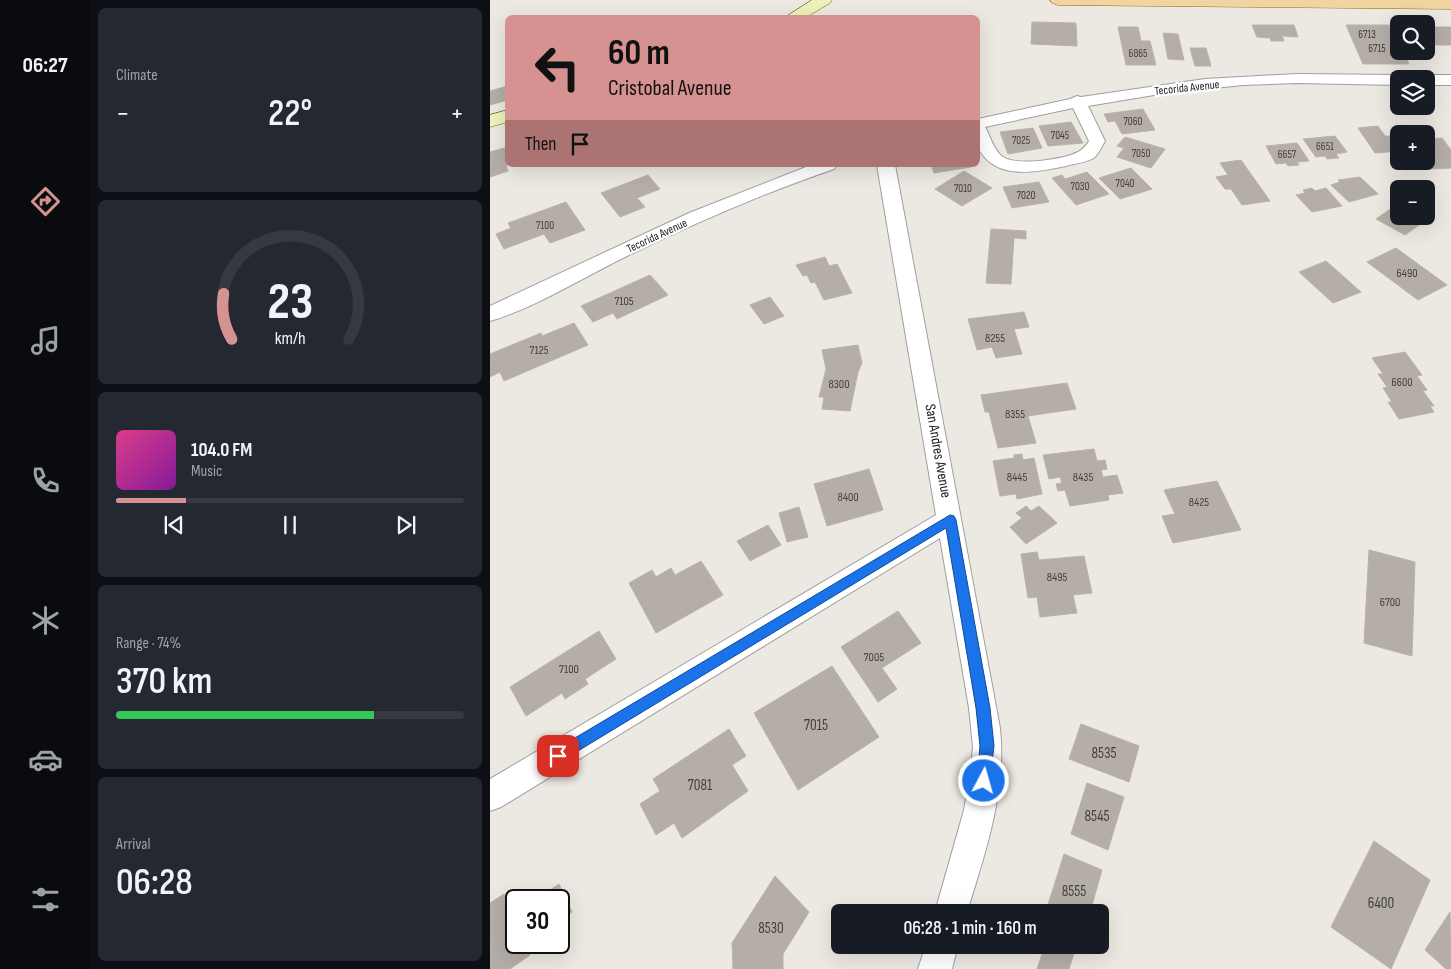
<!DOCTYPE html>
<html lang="en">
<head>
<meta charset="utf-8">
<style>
  :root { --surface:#171b24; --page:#242831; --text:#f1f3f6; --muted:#9ea1a6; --line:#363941; --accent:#d69290 }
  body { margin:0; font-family:"Sofia Sans Condensed",sans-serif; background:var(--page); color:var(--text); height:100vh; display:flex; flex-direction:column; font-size:19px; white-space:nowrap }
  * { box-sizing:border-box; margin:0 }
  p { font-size:16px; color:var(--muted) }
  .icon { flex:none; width:28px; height:28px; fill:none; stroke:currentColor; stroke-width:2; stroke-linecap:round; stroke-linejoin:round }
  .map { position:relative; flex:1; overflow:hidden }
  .details { display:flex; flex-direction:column; gap:8px; padding:8px; background:#0d0f14; width:400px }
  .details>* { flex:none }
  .guide { position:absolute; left:15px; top:15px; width:475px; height:152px; border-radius:8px; box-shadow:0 5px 20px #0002; background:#d69290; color:#111; overflow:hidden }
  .tools { position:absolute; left:900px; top:15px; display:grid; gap:10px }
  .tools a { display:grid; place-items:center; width:45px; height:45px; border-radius:8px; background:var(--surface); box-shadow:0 5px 20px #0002; font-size:25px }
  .speed { position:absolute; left:15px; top:889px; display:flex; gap:10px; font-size:25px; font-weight:700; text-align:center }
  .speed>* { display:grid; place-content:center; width:65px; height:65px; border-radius:50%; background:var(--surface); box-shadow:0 5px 20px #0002; line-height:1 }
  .speed .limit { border:2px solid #111; border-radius:8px; background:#fff; color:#111 }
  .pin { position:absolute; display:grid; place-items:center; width:42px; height:42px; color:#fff; margin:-21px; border-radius:10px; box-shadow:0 2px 8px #0006 }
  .me { position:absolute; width:55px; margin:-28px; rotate:6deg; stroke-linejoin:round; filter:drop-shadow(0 0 4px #0008) }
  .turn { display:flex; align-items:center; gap:18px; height:105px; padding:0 20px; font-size:22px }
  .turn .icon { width:65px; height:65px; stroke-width:2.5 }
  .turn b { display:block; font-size:35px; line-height:42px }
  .then { display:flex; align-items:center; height:48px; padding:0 20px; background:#0003; gap:10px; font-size:19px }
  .big { font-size:38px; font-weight:600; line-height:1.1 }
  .details .card { flex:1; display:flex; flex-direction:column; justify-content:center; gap:8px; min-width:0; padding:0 18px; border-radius:8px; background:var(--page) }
  .details .dial { align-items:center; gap:0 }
  .dial svg { height:130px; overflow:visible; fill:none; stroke:var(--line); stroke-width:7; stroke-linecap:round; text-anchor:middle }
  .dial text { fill:var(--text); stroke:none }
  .song { display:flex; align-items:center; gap:15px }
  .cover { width:60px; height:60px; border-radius:8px; background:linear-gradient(135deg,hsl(330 70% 55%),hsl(290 70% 35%)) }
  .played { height:5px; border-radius:2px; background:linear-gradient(90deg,var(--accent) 20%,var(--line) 20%) }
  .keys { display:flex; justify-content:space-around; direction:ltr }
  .heat { display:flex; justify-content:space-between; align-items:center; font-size:28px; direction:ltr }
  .charge { height:8px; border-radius:4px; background:linear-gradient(90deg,#34c759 74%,var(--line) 0) }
  .trip { position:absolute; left:341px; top:904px; width:278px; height:50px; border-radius:8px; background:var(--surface); box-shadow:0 5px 20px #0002; font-weight:600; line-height:50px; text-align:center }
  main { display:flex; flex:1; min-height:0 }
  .tab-bar { display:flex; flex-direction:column; width:90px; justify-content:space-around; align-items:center; background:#090b0e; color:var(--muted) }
  .tab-bar .icon { width:35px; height:35px }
  .tab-bar .selected { color:var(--accent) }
  .tab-bar b { font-size:22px; color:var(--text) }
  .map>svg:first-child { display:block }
  .building { fill:#b5aea8; stroke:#bcb1a6 }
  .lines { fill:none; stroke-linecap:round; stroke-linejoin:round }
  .street-casing { stroke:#9f9f9f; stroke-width:2 }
  .secondary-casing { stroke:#58660f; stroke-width:1 }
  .primary-casing { stroke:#85640e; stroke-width:1 }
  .street { fill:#fff; fill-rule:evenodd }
  .secondary { fill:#ecf2ba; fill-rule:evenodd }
  .primary { fill:#f2d4a1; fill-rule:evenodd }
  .route { fill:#1a73e8; stroke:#114b97 }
  .labels { text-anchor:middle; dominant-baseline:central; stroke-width:4.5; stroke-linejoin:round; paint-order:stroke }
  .far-number-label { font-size:11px; fill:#42403e }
  .far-street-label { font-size:12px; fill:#1b1b1b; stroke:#fff }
  .number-label { font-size:12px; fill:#42403e }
  .street-label { font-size:15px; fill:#1b1b1b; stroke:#fff }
  .near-number-label { font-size:15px; fill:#42403e }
</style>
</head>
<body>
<main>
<nav class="tab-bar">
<b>06:27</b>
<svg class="icon selected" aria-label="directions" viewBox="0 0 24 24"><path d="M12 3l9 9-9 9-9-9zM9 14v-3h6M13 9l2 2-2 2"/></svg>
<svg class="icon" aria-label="music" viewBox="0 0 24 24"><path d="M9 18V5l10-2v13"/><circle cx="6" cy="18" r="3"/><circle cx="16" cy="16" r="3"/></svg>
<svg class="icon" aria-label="phone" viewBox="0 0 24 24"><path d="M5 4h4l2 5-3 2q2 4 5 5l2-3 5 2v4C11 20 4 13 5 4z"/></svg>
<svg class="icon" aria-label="climate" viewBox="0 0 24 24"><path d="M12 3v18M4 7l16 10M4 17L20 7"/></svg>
<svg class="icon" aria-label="car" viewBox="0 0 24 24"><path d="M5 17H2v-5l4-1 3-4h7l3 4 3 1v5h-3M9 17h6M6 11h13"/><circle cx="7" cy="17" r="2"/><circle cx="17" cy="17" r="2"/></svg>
<svg class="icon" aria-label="filters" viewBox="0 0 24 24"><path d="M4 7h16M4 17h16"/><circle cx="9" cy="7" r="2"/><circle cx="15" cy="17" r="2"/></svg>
</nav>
<section class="details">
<div class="card"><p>Climate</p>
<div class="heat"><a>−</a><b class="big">22°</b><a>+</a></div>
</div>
<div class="card dial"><svg viewBox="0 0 100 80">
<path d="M14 69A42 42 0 1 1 86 69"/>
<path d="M14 69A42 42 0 0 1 9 41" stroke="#d69290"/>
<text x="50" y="56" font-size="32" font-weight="700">23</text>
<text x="50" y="72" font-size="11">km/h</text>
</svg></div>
<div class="card">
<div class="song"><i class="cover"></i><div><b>104.0 FM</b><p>Music</p></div></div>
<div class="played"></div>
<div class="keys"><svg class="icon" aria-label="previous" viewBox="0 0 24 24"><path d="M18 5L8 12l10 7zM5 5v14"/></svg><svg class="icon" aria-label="pause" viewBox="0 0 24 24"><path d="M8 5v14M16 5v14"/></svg><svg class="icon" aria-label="next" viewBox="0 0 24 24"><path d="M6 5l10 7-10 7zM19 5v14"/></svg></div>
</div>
<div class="card"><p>Range · 74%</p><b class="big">370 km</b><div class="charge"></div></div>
<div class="card"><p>Arrival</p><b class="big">06:28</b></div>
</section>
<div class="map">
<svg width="961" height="969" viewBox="0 0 961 969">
  <rect width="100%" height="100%" fill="#ece9e2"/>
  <!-- building -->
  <g class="building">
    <path d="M542 22 586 23 587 46 541 44Z"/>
    <path d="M762 25H804L808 37 792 36 794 41H781L780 38 767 37Z"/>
    <path d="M856 25H899L909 44V51H913L919 64H873Z"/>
    <path d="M628 27H648L651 41H660L666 65H636Z"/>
    <rect x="936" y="27" width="25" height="18"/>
    <path d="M673 33 688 34 694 60 678 59Z"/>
    <path d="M700 48H716L721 66H705Z"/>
    <path d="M18 86V100L0 105V91Z"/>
    <path d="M653 109 665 130 632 134 625 121 618 122 614 114Z"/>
    <path d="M581 122 593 143 558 146 549 126Z"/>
    <path d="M888 126 895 136H902L909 145V151L885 153 868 128Z"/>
    <path d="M543 128 552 148 518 154 510 132Z"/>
    <path d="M845 136 857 152 846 154 849 158 837 159 835 156 826 157 813 139Z"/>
    <path d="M635 137 675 149 661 168 627 157 634 148 627 146Z"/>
    <path d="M952 138 961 150V168L940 169 934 161H936V139Z"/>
    <path d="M807 143 819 161 807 162 809 165 798 166 796 163 786 164 776 146Z"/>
    <path d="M18 147V165L16 166 18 171 0 177V152Z"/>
    <path d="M751 160 780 201 752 205 741 189H735L726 177 738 175 730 163Z"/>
    <path d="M441 165H480L481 167 444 173Z"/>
    <path d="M641 168 662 189 630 199 609 178Z"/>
    <path d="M474 171 502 188 472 206 445 189Z"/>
    <path d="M597 172 619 194 586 205 562 178 572 175 575 179Z"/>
    <path d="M158 175 170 189 147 198 155 207 130 217 111 193Z"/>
    <path d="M870 177 888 194 859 202 841 185 850 182 848 180Z"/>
    <path d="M549 182 559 202 522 208 513 187Z"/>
    <path d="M822 188 825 191 836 188 852 206 822 212 806 195 815 193 813 190Z"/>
    <path d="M76 202 95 230 60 243 54 234 14 249 6 234 21 228 18 223Z"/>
    <path d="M909 203V216H936V215L940 217 915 235 886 219Z"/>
    <path d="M501 229 536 231V239L524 238 521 284 496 283Z"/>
    <path d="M906 248 957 285 928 300 877 262Z"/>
    <path d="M335 257 339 266 347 264 362 293 334 300 325 282 321 283 317 275 313 276 306 265Z"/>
    <path d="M836 261 871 292 843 303 809 272Z"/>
    <path d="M160 275 178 295 127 319 123 313 103 322 91 306Z"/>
    <path d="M280 297 294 316 274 324 260 305Z"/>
    <path d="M534 312 539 327 524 329 532 354 506 358 502 347 487 350 478 319Z"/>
    <path d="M84 323 98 345 14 381 10 372 0 377V354L51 333 52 336Z"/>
    <path d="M368 345 372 363 368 372 360 411 332 409 334 397H329L336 369 332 350Z"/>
    <path d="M915 352 932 375 927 376 937 390 933 391 944 406H940L944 412 909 419 898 402H902L893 388 897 387 888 374H893L882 358Z"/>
    <path d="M577 383 586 409 538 416 546 443 508 448 499 412H495L491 395Z"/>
    <path d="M604 449 607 461 615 460 617 469 611 470 613 477 627 475 633 493 618 495 619 500 580 506 575 490 568 491 566 484 572 483 570 477 559 479 553 455Z"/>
    <path d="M532 454 533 460 544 458 552 494 527 499 526 494 510 496 503 461 524 458V455Z"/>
    <path d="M379 469 393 510 337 526 324 484Z"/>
    <path d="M727 481 751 530 683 543 672 516 685 514 674 490Z"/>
    <path d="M536 506 541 511 549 506 567 523 536 544 520 527 532 518 526 513Z"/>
    <path d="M309 507 318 537 297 542 289 513Z"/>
    <path d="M278 525 291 545 260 561 247 541Z"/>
    <path d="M879 550 925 562 922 656 874 643Z"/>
    <path d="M547 552 549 560 594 556 602 593 583 595 587 613 550 617 547 597 538 598 531 554Z"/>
    <path d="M211 561 233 595 166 633 139 583 162 570 166 577 181 568 185 575Z"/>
    <path d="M408 611 431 643 392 668 407 689 388 702 351 647Z"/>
    <path d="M109 631 126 659 95 679 98 684 75 699 72 693 36 716 20 687Z"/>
    <path d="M342 666 389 737 308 790 264 713Z"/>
    <path d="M591 724 649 746 639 782 579 759Z"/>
    <path d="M239 729 256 756 242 765 258 791 192 838 184 823 166 835 150 804 170 791 163 779Z"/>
    <path d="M597 783 634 797 618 850 581 834Z"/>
    <path d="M884 841 940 880 901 969 841 927Z"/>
    <path d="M574 854 612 870 600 912 556 911Z"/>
    <path d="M285 876 319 912 293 954V969H243L242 943Z"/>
    <path d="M69 884 82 912 69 921V900H45Z"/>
    <path d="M14 894 26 924V942H34L40 955 20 969H0V903Z"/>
    <path d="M960 912 961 969H956L935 950Z"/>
    <path d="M555 945H582L586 947 579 969H547Z"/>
  </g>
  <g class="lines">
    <defs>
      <g id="street">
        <path d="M806 74 909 75 916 79H909V85L806 83 753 85 676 93 598 106 615 141C612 146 609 153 605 157 597 163 585 163 576 166 547 172 506 181 489 149 485 142 488 128 488 119L580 99 587 96 591 97 715 79ZM583 108 599 141C596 146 593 149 588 152 573 160 527 166 513 157 503 150 501 137 495 127Z"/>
        <path d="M936 75H961V85H936V79H929Z"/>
        <path d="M321 165H347L344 169C271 194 200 225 131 259 91 279 42 309 0 321V306L199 213Z"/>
        <path d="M387 165H405L510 728C517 790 495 854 477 912H445L474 810 481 768 483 747 479 708 450 538 11 807 0 811V779L446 515Z"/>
        <path d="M436 945H468L462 969H428Z"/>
      </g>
      <g id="secondary">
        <path d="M322 0H342L340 3 315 18H294Z"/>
        <path d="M18 110V122L0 127V115Z"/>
      </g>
      <path id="primary" d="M560 0H961V9L568 5 562 3Z"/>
    </defs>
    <!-- street casing -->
    <use href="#street" class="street-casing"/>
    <!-- secondary casing -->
    <use href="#secondary" class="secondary-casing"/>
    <!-- primary casing -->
    <use href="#primary" class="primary-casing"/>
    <!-- street -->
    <use href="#street" class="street"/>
    <!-- secondary -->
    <use href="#secondary" class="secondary"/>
    <!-- primary -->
    <use href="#primary" class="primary"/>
  </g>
  <!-- route -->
  <path class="route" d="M460 515 464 516 466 520 500 708 504 746 499 786 494 788 489 786 487 781 490 746 486 708 456 528 73 760 68 762 63 760 61 756 63 751Z"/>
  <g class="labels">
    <!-- far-number labels -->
    <g class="far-number-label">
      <text x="877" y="34">6713</text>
      <text x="887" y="48">6715</text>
      <text x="648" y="53">6865</text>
      <text x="643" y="121">7060</text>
      <text x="570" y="135">7045</text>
      <text x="531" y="140">7025</text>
      <text x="835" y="146">6651</text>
      <text x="651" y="153">7050</text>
      <text x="797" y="154">6657</text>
      <text x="635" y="183">7040</text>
      <text x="590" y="186">7030</text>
      <text x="473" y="188">7010</text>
      <text x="536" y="195">7020</text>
      <text x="55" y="225">7100</text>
    </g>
    <!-- far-street labels -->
    <g class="far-street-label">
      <text transform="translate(697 88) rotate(-6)">Tecorida Avenue</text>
      <text transform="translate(167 236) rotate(-25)">Tecorida Avenue</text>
    </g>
    <!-- number labels -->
    <g class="number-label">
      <text x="917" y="273">6490</text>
      <text x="134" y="301">7105</text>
      <text x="505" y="338">8255</text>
      <text x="49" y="350">7125</text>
      <text x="912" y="382">6600</text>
      <text x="349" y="384">8300</text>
      <text x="525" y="414">8355</text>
      <text x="527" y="477">8445</text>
      <text x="593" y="477">8435</text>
      <text x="358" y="497">8400</text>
      <text x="709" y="502">8425</text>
      <text x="567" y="577">8495</text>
      <text x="900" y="602">6700</text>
      <text x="384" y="657">7005</text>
      <text x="79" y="669">7100</text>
    </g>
    <!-- street labels -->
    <g class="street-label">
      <text transform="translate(448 451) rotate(80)">San Andres Avenue</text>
    </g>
    <!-- near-number labels -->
    <g class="near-number-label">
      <text x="326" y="725">7015</text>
      <text x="614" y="753">8535</text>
      <text x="210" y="785">7081</text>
      <text x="607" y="816">8545</text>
      <text x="584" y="891">8555</text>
      <text x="891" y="903">6400</text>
      <text x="281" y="928">8530</text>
    </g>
  </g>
</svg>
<div class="tools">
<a><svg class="icon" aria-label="search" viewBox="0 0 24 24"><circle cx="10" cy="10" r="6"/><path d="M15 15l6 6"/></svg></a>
<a><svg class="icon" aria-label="layers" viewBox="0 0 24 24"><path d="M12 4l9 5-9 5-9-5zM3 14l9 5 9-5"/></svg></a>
<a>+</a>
<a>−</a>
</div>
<div class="speed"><div class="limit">30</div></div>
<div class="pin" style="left:68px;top:756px;background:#d93025"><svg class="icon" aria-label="arrive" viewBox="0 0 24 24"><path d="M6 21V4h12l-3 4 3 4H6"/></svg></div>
<svg class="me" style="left:494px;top:781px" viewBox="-20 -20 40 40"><circle r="17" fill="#1a73e8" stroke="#fff" stroke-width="3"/><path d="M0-11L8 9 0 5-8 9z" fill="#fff"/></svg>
<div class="trip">06:28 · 1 min · 160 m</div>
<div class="guide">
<div class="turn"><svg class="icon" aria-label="left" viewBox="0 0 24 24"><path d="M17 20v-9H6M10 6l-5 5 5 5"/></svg><div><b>60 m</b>Cristobal Avenue</div></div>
<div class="then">Then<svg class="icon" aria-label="arrive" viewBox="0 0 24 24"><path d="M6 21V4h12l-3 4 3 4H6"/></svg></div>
</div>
</div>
</main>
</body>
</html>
